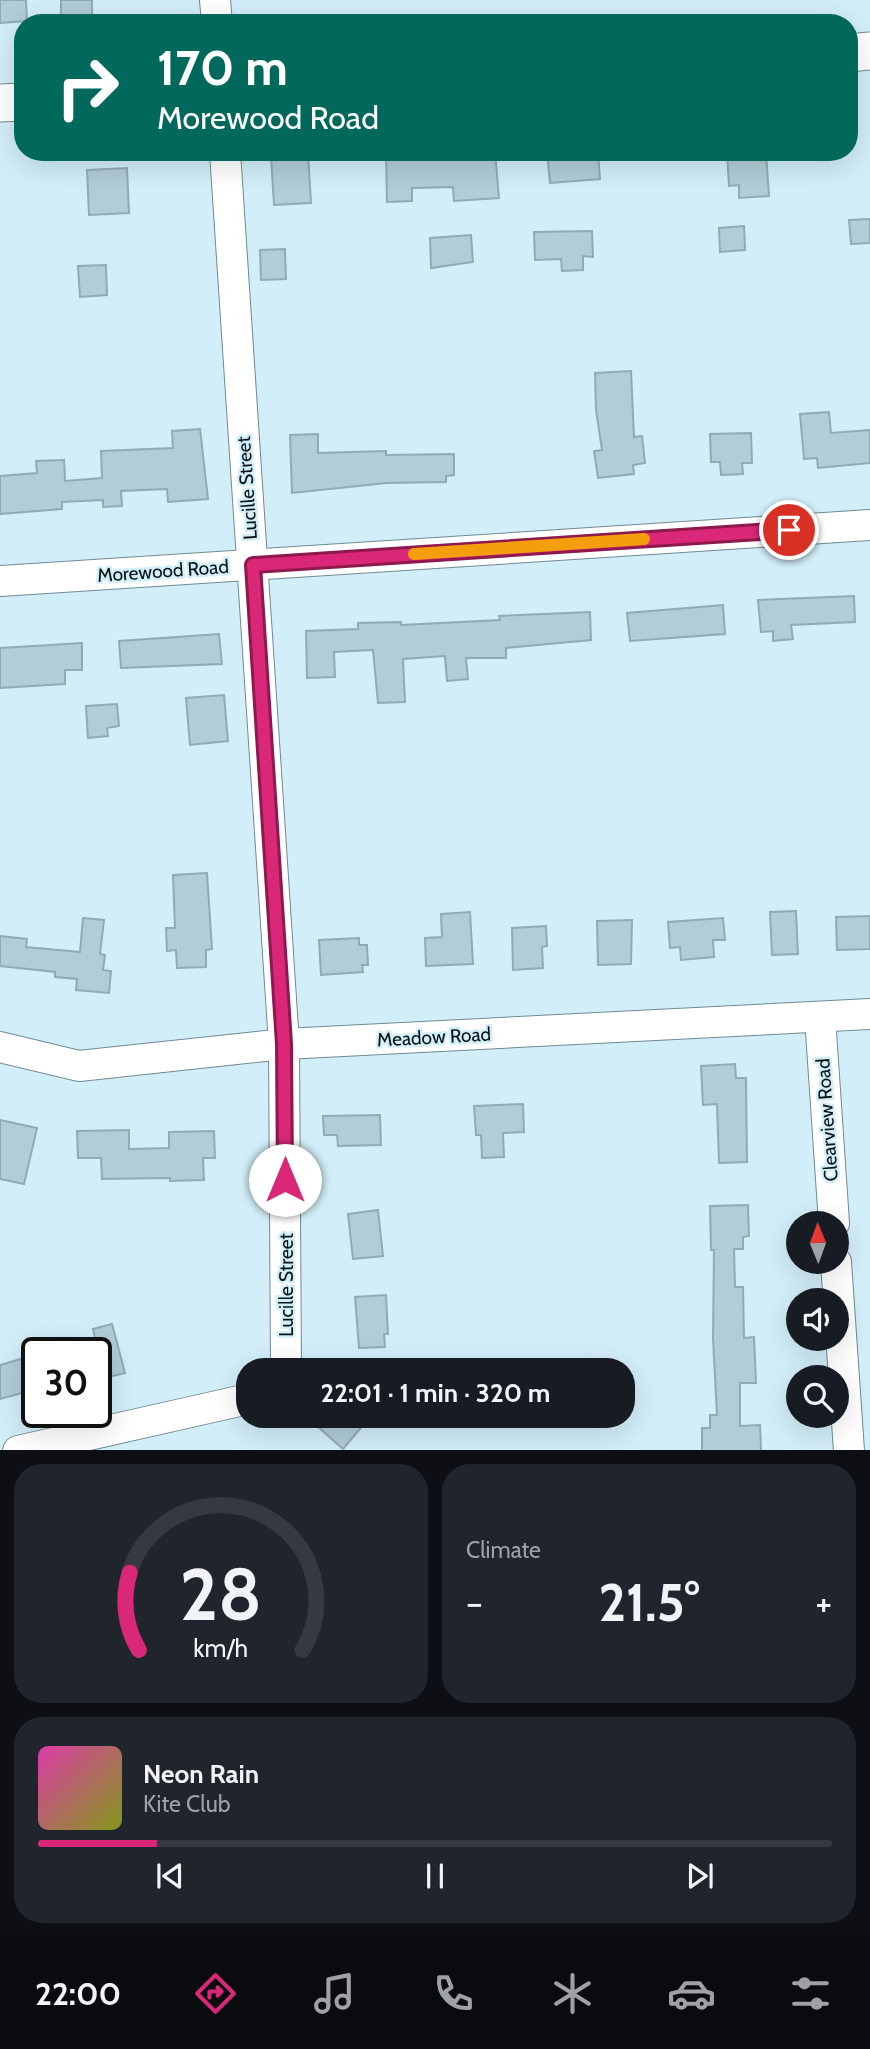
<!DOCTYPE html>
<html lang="en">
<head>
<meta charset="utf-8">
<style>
  :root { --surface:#171b24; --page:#20242c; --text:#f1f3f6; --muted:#9ea1a6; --line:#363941; --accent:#db2777 }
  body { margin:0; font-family:Cabin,sans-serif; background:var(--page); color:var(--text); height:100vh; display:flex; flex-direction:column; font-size:26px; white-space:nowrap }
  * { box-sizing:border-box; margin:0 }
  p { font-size:23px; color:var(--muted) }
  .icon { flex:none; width:38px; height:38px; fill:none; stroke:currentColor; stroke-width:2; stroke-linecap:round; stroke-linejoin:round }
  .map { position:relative; height:1450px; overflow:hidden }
  .drawer { display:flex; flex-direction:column; gap:14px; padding:14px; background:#0d0f14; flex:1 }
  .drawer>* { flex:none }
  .top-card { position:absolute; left:14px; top:14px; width:844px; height:147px; border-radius:28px; box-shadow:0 7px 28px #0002; background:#00695c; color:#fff; overflow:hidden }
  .needle { width:46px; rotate:359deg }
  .buttons { position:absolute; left:786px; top:1211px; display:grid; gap:14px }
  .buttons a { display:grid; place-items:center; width:63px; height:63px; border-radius:50%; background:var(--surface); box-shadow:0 7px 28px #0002; font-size:35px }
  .speed { position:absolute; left:21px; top:1337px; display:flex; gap:14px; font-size:35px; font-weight:700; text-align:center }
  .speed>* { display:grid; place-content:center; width:91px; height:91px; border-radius:50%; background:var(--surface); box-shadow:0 7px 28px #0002; line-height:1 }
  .speed .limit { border:4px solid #111; border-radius:10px; background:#fff; color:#111 }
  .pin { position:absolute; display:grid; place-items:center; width:60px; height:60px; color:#fff; margin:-30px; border:4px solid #fff; border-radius:50%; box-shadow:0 2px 7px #0007 }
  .me { position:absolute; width:77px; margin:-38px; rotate:0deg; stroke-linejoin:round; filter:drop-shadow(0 0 5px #0008) }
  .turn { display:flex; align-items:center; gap:24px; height:147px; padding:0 28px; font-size:32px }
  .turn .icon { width:91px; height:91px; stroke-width:2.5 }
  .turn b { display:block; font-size:49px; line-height:60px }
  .big { font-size:52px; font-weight:800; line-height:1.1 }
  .drawer .card { flex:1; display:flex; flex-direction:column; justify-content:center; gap:10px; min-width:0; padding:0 24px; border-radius:28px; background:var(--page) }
  .drawer .dial { align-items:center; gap:0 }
  .dial svg { height:182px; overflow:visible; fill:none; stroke:var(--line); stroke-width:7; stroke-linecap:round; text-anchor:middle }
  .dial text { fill:var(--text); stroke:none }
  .song { display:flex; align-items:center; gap:21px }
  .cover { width:84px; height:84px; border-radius:10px; background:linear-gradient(135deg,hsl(320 70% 55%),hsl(70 70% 35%)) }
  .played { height:7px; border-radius:4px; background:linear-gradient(90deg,var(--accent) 15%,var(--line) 15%) }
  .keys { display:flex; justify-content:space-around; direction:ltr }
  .heat { display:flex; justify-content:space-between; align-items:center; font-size:38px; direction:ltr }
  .drawer .tiles { flex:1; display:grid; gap:14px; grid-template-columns:1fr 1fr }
  .card:last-child { grid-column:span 2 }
  .trip { position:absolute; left:236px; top:1358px; width:399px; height:70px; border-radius:28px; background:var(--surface); box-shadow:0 7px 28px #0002; font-weight:800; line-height:70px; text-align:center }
  .tabs { display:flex; height:112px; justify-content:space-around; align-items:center; background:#090b0e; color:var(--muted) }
  .tabs .icon { width:49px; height:49px }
  .tabs .on { color:var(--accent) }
  .tabs b { font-size:32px; color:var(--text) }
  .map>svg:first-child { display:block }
  .building { fill:#b1cdd6; stroke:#91abb4; stroke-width:2 }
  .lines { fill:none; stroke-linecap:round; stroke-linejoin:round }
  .minor-casing { stroke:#708a92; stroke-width:32 }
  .tertiary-casing { stroke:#708a92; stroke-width:39 }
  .minor { stroke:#fff; stroke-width:30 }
  .tertiary { stroke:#fff; stroke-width:37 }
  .route-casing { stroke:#8e194d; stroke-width:18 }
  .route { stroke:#db2777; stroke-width:12 }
  .slow { stroke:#f59e0b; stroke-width:12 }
  .labels { text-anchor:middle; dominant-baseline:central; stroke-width:5; stroke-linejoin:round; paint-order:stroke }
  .street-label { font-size:19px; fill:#0a1417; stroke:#d2eef8 }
</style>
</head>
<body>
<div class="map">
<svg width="870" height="1451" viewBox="0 0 870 1451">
  <rect width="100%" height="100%" fill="#d2eef8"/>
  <!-- building -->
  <g class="building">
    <path d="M0 0H26L27 21 0 23Z"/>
    <rect x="61" y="0" width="31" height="22"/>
    <path d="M386 152H495L499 198 454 201 453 187 412 188V201L387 202Z"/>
    <path d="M547 152H598L600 179 550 183Z"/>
    <path d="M727 152H766L769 196 739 198V185L729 186Z"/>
    <path d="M308 153 311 203 274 205 271 156Z"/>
    <path d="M127 168 129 213 89 215 87 170Z"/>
    <path d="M870 219V243L851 244 849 220Z"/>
    <path d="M744 226 745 250 720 252 719 228Z"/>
    <path d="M592 231 593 257 583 256V270L562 271 561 259 535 260 534 232Z"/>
    <path d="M471 235 473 262 431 268 430 238Z"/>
    <path d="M285 249 286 279 261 280 260 250Z"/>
    <path d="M106 265 107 295 80 297 78 266Z"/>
    <path d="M631 371 634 437 642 436 645 463 633 465 634 474 598 478 594 451 602 450 596 410 595 373Z"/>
    <path d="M829 412 831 433 870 430V463L818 468 817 458 804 459 800 414Z"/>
    <path d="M200 429 208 499 168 502 167 489 121 491 122 506 103 507V500L62 502V509L0 514V476L37 473 36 461 64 460 65 481 102 478 101 451 173 448 172 431Z"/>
    <path d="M751 433 752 463H742L743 474 721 475 720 462H711L710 434Z"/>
    <path d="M318 434V453L386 451V455L454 454V475L446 476V482L387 483 292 493 290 435Z"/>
    <path d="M854 596 855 622 791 625 793 639 773 641V631L761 632 758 600Z"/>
    <path d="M723 605 725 634 630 641 627 613Z"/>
    <path d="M590 612 591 640 506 648V658H466L468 679 447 681 445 656 403 659 405 702 378 703 373 650 334 652 335 677 307 678 306 631 358 629V623L401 622V625L500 620 499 616Z"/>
    <path d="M219 634 222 664 121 668 119 641Z"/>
    <path d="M82 643V670H65V684L0 688V648Z"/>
    <path d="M224 695 228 741 190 745 186 698Z"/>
    <path d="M117 704 119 726 107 728 108 736 88 738 86 706Z"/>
    <path d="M207 873 212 949 206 950V967L177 968 176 950 167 951 166 928H175L173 875Z"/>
    <path d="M796 911 798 954 772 955 770 912Z"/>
    <path d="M470 912 473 964 426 966 425 938 442 937 441 914Z"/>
    <path d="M870 916V949L837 950 836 917Z"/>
    <path d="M83 918 104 920 100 954 105 955 103 970 111 971 109 993 76 990 77 979 55 977V972L0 966V936L27 939 26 947 80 952Z"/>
    <path d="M723 918 725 940H713L714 957 681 960 680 947 670 948 668 922Z"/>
    <path d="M632 920 631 964 598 965 597 921Z"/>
    <path d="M546 926 547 946 542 947 543 968 513 970 512 928Z"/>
    <path d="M359 938V945H367L368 965H362L363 972 321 975 319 940Z"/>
    <path d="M735 1064 736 1078H746L747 1162 719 1163 717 1104 703 1105 701 1066Z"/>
    <path d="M523 1104 524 1132 503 1133 504 1157 482 1158 481 1135H476L474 1106Z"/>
    <path d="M380 1115 381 1145 338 1146 337 1135H324L323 1116Z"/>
    <path d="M0 1120 37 1128 24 1184 0 1179Z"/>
    <path d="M129 1130V1149L169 1148V1132L214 1131 215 1158H203L204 1180 170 1181V1178L102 1179 101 1158H78L77 1131Z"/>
    <path d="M748 1205 749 1236 743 1237V1249H734L735 1287H743L744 1338 754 1337 756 1383H740V1426L760 1425 761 1451H702V1428H710V1415H717L713 1339 714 1250H711L710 1206Z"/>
    <path d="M378 1210 383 1256 353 1259 348 1214Z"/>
    <path d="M386 1295 388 1334H384L385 1347 359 1348 355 1297Z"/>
    <path d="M112 1324 125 1373 96 1380V1342L93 1329Z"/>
    <path d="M24 1358 33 1390 0 1399V1365Z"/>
    <path d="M328 1416H371L343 1449 318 1427Z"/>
  </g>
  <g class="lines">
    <defs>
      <g id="minor">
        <path d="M215 0 217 23"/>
        <path d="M225 152 284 1044 286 1370"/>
        <path d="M0 581 870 525"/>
        <path d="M820 1017 834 1223"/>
        <path d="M0 1047 79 1066 284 1044 870 1014"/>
        <path d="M836 1262 849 1451"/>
        <path d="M18 1451 248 1399"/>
      </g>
      <g id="tertiary">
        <path d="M849 53 870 51"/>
        <path d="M0 103 23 102"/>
      </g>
    </defs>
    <!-- minor casing -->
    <use href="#minor" class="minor-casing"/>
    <!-- tertiary casing -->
    <use href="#tertiary" class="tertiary-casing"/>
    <!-- minor -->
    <use href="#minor" class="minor"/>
    <!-- tertiary -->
    <use href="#tertiary" class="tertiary"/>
  </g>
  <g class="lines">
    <defs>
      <path id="route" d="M285 1180 284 1044 253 565 789 530"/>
    </defs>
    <!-- route casing -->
    <use href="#route" class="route-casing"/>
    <!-- route -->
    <use href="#route" class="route"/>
    <!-- slow -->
    <path class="slow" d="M414 554 644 539"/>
  </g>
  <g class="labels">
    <!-- street labels -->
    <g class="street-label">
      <text transform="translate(247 488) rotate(-94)">Lucille Street</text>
      <text transform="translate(163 571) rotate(-4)">Morewood Road</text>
      <text transform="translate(434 1037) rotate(-3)">Meadow Road</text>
      <text transform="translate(827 1120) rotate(-94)">Clearview Road</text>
      <text transform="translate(286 1285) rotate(-90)">Lucille Street</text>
    </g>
  </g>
</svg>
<div class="buttons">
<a><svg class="needle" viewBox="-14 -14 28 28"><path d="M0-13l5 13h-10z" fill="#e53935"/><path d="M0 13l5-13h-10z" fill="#9ea1a6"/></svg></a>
<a><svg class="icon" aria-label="sound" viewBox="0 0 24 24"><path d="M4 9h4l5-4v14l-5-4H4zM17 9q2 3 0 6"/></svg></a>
<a><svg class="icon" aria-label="search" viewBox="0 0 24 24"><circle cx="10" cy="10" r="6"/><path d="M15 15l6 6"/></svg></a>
</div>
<div class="speed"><div class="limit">30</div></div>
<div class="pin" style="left:789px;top:530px;background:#d93025"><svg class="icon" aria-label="arrive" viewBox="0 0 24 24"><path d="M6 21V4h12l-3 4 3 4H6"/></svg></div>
<svg class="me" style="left:285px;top:1180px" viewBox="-20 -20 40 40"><circle r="19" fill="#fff"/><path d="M0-13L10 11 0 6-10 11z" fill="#db2777"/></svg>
<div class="trip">22:01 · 1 min · 320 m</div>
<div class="top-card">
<div class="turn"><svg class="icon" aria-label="right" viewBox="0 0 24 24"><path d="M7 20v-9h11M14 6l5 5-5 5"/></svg><div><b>170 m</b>Morewood Road</div></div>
</div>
</div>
<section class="drawer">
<div class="tiles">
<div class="card dial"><svg viewBox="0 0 100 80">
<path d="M14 69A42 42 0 1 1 86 69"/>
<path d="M14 69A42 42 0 0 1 10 35" stroke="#db2777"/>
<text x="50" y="56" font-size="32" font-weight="700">28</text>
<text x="50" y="72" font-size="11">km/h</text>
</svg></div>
<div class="card"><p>Climate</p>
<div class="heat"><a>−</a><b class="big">21.5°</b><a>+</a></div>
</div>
<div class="card">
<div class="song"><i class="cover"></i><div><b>Neon Rain</b><p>Kite Club</p></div></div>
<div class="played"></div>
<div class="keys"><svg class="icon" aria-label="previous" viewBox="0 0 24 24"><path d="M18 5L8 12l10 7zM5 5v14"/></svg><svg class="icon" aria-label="pause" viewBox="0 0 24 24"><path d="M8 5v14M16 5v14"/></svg><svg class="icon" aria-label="next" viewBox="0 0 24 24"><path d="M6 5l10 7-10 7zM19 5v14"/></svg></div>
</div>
</div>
</section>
<nav class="tabs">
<b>22:00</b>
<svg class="icon on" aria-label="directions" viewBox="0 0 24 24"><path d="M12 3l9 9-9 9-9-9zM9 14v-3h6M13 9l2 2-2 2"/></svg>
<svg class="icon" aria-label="music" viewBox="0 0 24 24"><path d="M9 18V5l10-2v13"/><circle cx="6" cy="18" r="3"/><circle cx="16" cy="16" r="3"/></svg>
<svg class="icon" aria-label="phone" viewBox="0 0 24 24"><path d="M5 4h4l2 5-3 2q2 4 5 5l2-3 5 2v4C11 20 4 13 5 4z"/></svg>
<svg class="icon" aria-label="climate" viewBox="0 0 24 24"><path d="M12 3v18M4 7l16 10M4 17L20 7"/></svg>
<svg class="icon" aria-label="car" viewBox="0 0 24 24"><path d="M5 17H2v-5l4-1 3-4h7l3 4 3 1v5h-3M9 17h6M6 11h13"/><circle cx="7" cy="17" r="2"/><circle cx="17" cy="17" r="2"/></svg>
<svg class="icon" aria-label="filters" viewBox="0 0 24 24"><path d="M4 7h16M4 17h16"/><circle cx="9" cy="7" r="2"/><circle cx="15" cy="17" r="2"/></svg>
</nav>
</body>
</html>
